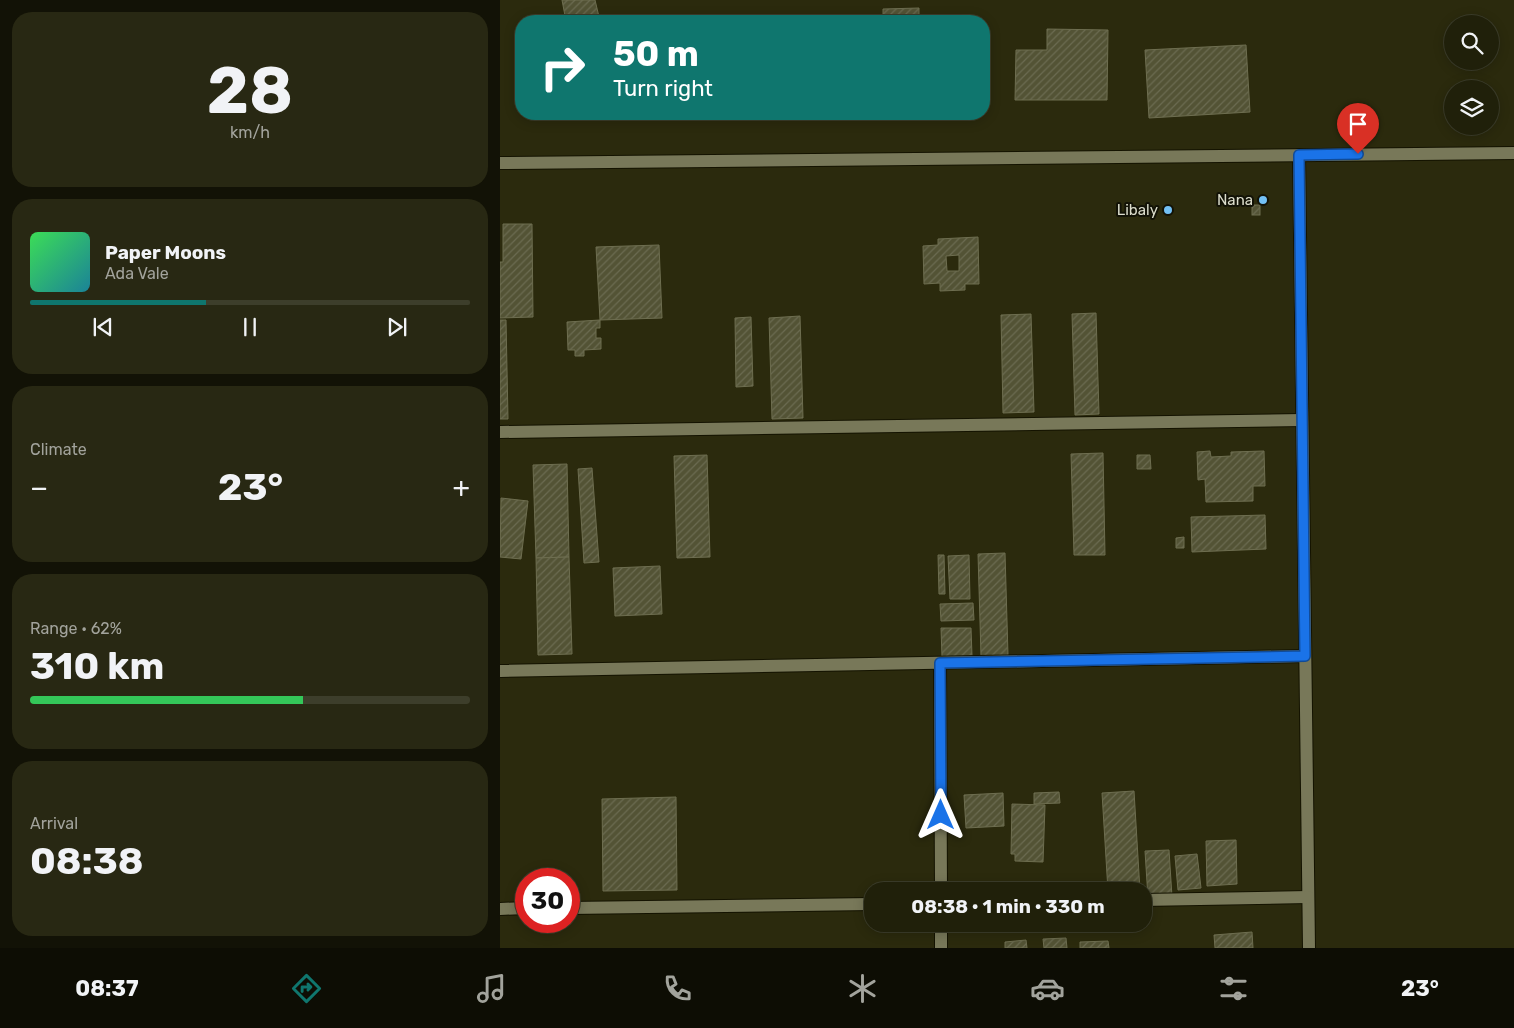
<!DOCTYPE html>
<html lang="en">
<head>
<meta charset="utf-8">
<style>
  :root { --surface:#20200a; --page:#282813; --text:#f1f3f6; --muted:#a2a39c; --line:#3d3e2b; --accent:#0f766e }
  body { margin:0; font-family:Rubik,sans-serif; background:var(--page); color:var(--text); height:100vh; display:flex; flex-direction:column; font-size:19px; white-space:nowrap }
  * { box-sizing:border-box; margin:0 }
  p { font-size:16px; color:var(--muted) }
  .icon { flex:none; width:28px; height:28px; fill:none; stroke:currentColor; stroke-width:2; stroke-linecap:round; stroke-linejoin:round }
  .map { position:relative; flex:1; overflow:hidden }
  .side { display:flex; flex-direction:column; gap:12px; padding:12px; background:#121206; width:500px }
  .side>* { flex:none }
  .banner { position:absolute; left:15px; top:15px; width:475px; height:105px; border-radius:20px; box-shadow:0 2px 12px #0003,0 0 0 1px var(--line); background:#0f766e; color:#fff; overflow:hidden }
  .buttons { position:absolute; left:944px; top:15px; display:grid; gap:10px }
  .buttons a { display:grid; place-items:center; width:55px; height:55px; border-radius:50%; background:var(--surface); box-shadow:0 2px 12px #0003,0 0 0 1px var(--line); font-size:25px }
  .speed { position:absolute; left:15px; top:868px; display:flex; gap:10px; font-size:25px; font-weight:700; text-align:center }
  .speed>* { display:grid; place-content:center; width:65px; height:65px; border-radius:50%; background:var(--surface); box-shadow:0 2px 12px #0003,0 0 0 1px var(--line); line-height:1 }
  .speed .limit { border:8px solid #d22; background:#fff; color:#111 }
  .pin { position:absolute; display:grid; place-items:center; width:42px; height:42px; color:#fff; margin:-51px -21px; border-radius:50% 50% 50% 0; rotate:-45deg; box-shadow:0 0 5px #0007 }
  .pin .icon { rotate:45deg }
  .me { position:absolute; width:55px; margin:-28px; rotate:0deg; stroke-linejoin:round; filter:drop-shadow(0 0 4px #0008) }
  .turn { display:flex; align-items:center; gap:18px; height:105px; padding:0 15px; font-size:22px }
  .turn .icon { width:65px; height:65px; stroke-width:2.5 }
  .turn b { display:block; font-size:35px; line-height:42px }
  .big { font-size:38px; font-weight:700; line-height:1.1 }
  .side .tile { flex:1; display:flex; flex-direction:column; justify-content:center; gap:8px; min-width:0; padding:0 18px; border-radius:20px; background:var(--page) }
  .side .dial { align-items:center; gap:0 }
  .dial b { font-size:65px; line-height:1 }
  .song { display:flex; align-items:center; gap:15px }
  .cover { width:60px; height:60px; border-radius:8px; background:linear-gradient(135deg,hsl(130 70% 55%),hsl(190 70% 35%)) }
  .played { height:5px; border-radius:2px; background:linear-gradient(90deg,var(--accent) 40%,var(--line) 40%) }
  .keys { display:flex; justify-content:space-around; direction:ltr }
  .heat { display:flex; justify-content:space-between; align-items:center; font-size:28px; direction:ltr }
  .charge { height:8px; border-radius:4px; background:linear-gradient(90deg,#34c759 62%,var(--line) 0) }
  .trip { position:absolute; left:364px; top:882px; width:288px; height:50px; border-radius:20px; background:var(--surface); box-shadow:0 2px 12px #0003,0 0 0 1px var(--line); font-weight:700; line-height:50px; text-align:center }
  .dock { display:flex; height:80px; justify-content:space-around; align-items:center; background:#0d0d04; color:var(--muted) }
  .dock .icon { width:35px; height:35px }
  .dock .current { color:var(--accent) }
  .dock b { font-size:22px; color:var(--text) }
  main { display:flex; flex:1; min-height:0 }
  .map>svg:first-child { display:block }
  .building { fill:url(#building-hatch); stroke:#6e6e50; fill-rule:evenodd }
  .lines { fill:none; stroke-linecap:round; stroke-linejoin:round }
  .street-casing { stroke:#141300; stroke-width:14 }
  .street { stroke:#787859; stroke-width:12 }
  .route-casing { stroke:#114b97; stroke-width:12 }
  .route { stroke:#1a73e8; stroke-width:9 }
  .poi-dot { fill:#73c1f5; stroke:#121206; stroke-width:2 }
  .labels { text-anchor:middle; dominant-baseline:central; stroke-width:4; stroke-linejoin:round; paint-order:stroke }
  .poi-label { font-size:15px; fill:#dcddcc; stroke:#121206; text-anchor:end }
</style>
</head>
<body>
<main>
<section class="side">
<div class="tile dial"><b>28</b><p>km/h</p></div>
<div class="tile">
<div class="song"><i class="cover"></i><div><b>Paper Moons</b><p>Ada Vale</p></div></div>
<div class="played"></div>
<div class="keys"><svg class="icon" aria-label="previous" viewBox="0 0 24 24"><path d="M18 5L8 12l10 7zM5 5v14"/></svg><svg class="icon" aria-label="pause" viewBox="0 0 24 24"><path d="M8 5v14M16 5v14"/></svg><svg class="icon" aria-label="next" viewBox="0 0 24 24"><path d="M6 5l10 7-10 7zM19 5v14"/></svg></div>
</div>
<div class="tile"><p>Climate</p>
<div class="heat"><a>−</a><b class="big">23°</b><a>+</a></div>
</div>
<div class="tile"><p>Range · 62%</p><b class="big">310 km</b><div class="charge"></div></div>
<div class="tile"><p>Arrival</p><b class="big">08:38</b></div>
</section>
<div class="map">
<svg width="1014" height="948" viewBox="0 0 1014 948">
  <defs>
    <pattern id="building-hatch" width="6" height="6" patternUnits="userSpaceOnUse" patternTransform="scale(1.25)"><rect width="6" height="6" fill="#535335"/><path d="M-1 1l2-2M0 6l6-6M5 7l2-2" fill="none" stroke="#6b6b51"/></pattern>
  </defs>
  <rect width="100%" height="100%" fill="#2b2a0d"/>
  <!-- building -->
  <g class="building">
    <path d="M62 0H95L100 21H66Z"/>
    <path d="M419 8V21H383V9Z"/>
    <path d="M547 29 608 30 607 100H515L516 50H547Z"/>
    <path d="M746 45 750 112 649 118 645 50Z"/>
    <path d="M158 114H229V116L158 118Z"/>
    <rect x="752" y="205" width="8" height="10"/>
    <path d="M3 224H32L33 317 0 318V262H3Z"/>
    <path d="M478 237 479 284H465V290L440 291V283L424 284 423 246 438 245V239ZM459 255V271H447L446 256Z"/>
    <path d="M159 245 162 318 100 320 96 247Z"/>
    <path d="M596 313 599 414 575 415 572 314Z"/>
    <path d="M531 314 534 412 503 413 501 315Z"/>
    <path d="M300 316 303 418 272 419 269 318Z"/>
    <path d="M251 317 253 386 236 387 235 318Z"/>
    <path d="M0 320H6L8 419H0Z"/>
    <path d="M100 320V328H96V338H101V349L84 350V356H75V350H68L67 322Z"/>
    <path d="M710 451 711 457 731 456V452L764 451 765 486H753V501L706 502 705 479 698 480 697 452Z"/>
    <path d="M603 453 605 555H574L571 454Z"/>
    <path d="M207 455 210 557 177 558 174 456Z"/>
    <path d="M637 455H650L651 469H637Z"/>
    <path d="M67 464 69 557 36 558 33 465Z"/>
    <path d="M92 468 99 562 84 563 78 469Z"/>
    <path d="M1 498 28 501 21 559 0 557Z"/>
    <path d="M765 515 766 549 692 552 691 517Z"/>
    <path d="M684 537V548H676V538Z"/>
    <path d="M505 553 508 655 481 656 478 554Z"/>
    <path d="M438 555H444L445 594H439Z"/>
    <path d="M469 555 470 599H450L448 556Z"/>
    <path d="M69 557 72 654 38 655 36 558Z"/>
    <path d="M160 566 162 614 115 616 113 568Z"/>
    <path d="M473 603 474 620 441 621 440 604Z"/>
    <path d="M441 628H471L472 656 442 657Z"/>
    <path d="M634 791 640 891H608L602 793Z"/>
    <path d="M559 792 560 803 534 804V793Z"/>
    <path d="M503 793 504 826 466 828 464 795Z"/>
    <path d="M176 797 177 890 103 891 102 799Z"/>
    <path d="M512 804 545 805 543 862 515 861V854H511Z"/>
    <path d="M736 840 737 884 707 886 706 841Z"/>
    <path d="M669 850 672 897 648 898 645 851Z"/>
    <path d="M697 854 701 888 678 890 675 856Z"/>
    <path d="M752 932 753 948H715L714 935Z"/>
    <path d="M566 938 567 948H544L543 939Z"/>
    <path d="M526 940 527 948H505V942Z"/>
    <path d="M608 941 609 948H580V942Z"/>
  </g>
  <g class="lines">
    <defs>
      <g id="street">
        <path d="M799 155 809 948"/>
        <path d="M0 163 1014 153"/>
        <path d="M0 432 802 420"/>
        <path d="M440 663 441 891"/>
        <path d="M0 671 805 656"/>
        <path d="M642 900 808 897"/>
        <path d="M69 908 372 904"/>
        <path d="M0 909 26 908"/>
        <path d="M441 948V924"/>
      </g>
    </defs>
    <!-- street casing -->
    <use href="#street" class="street-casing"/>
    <!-- street -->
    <use href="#street" class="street"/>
  </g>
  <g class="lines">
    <defs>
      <path id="route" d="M441 815 440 663 805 656 799 155 858 154"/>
    </defs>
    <!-- route casing -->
    <use href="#route" class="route-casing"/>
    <!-- route -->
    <use href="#route" class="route"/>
  </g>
  <!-- markers -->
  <g class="poi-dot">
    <circle cx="763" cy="200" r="5"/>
    <circle cx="668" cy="210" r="5"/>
  </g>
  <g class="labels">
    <!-- poi labels -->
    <g class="poi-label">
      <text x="753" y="200">Nana</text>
      <text x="658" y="210">Libaly</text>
    </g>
  </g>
</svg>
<div class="buttons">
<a><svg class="icon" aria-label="search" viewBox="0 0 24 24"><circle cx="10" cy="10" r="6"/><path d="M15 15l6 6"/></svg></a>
<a><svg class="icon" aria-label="layers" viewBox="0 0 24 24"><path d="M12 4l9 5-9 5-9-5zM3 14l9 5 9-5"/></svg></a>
</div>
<div class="speed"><div class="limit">30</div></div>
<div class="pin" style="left:858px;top:154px;background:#d93025"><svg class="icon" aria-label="arrive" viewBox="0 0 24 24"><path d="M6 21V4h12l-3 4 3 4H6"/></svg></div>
<svg class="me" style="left:441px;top:815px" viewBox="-20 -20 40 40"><path d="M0-17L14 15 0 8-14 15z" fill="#1a73e8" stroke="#fff" stroke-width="4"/></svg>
<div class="trip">08:38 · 1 min · 330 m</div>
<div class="banner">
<div class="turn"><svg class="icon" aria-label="right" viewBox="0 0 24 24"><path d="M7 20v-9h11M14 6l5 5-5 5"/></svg><div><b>50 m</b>Turn right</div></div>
</div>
</div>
</main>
<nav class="dock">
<b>08:37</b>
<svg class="icon current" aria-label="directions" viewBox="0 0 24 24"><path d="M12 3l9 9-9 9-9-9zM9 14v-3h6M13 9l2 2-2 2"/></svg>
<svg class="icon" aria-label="music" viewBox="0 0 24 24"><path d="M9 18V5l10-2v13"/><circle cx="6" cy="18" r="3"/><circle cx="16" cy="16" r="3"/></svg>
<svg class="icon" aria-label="phone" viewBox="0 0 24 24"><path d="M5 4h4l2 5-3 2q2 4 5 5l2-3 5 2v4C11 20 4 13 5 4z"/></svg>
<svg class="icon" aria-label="climate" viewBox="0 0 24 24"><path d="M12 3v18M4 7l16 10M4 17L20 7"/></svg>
<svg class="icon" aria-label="car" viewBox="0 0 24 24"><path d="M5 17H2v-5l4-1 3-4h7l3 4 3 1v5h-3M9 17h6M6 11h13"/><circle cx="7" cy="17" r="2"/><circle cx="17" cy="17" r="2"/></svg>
<svg class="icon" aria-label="filters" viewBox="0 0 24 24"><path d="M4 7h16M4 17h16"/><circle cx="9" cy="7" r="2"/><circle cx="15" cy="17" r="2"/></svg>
<b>23°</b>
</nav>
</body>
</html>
